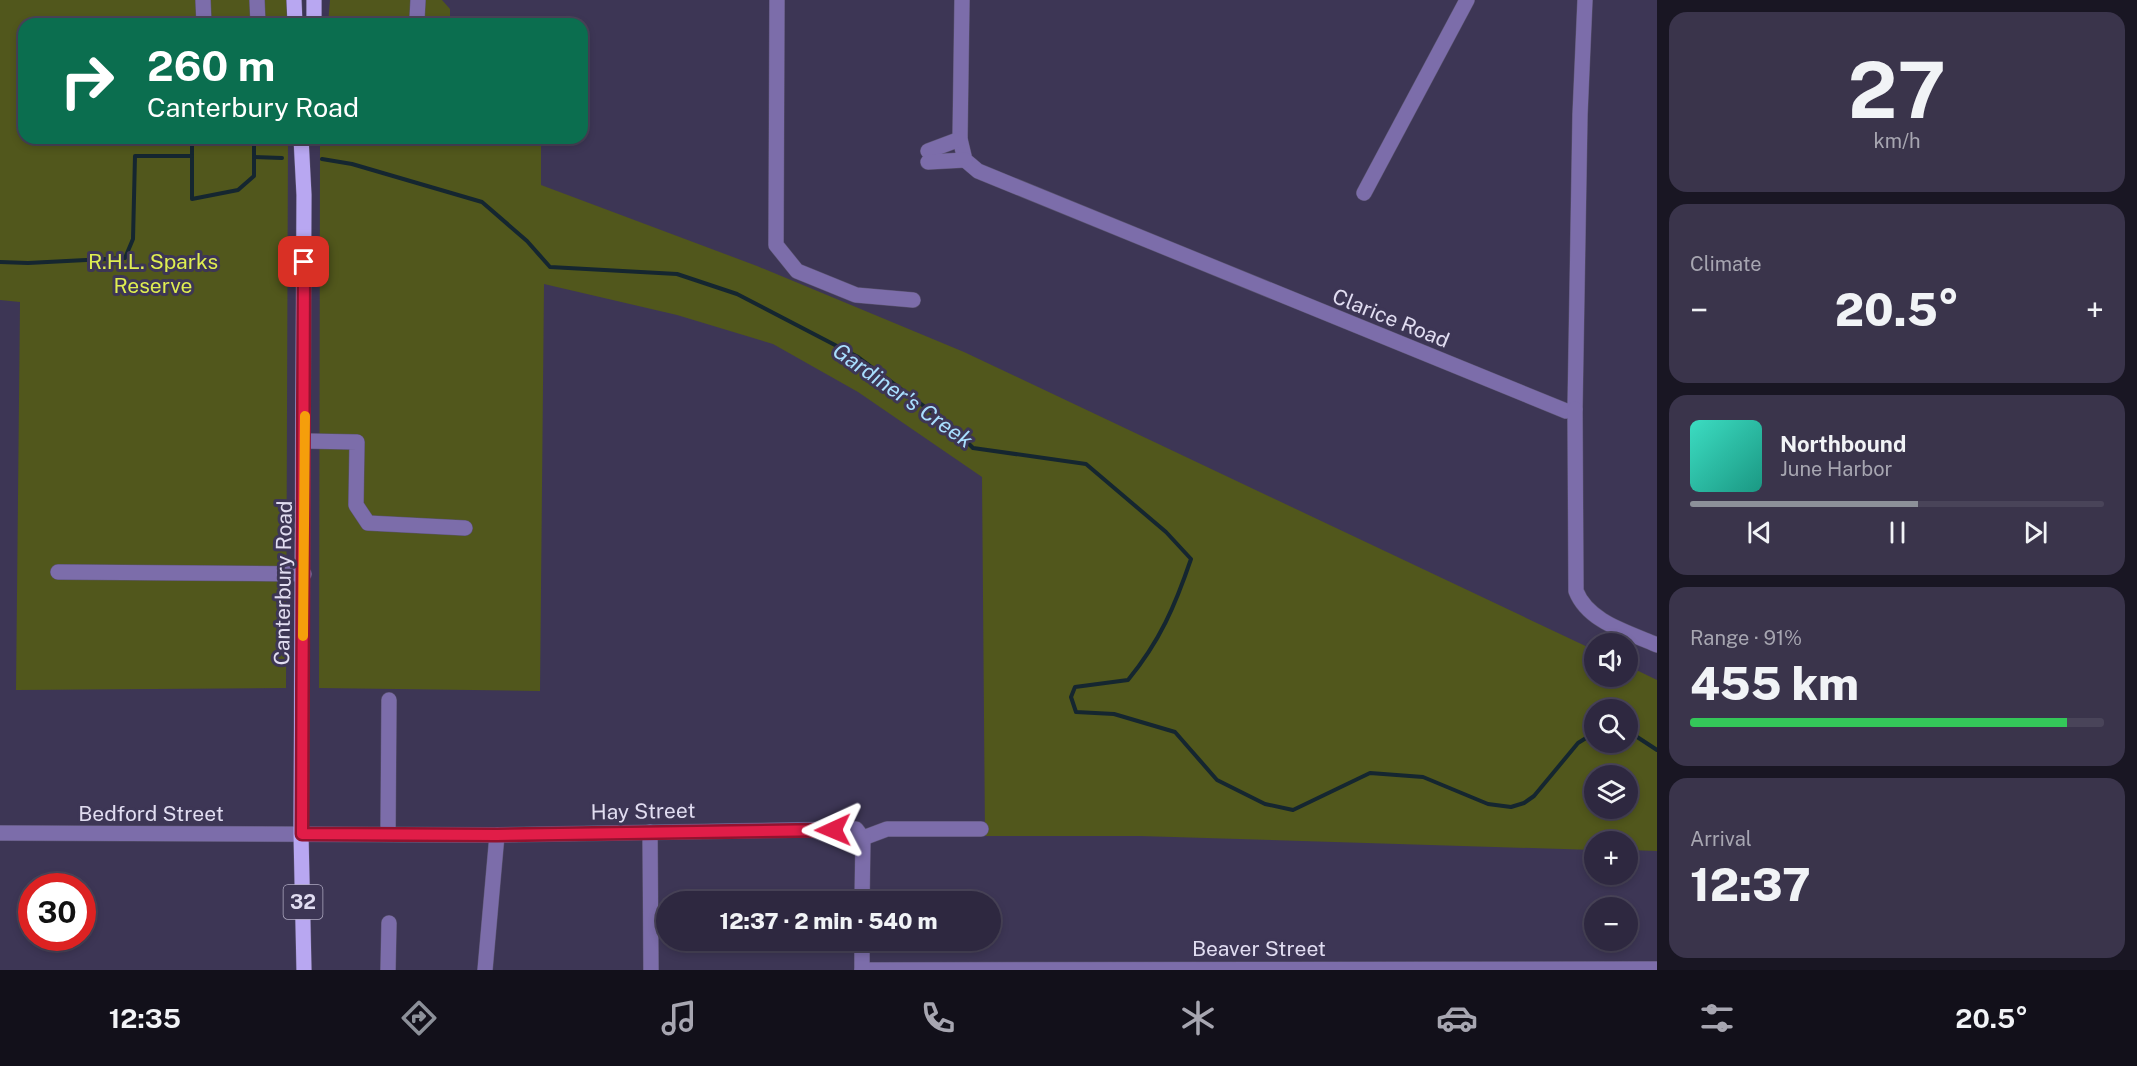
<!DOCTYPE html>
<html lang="en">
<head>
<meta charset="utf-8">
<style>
  :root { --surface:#2e2840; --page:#3a344b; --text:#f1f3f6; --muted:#a7a6b1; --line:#494459; --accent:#8c9099 }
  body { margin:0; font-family:"Public Sans",sans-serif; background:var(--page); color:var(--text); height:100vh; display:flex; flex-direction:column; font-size:22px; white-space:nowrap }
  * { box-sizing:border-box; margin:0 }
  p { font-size:20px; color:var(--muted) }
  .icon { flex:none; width:33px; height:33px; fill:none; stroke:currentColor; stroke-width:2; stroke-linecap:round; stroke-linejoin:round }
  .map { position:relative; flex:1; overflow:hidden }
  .details { display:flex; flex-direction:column; gap:12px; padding:12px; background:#191623; width:480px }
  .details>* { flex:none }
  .hud { position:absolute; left:18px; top:18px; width:570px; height:126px; border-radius:18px; box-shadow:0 3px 9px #0003,0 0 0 2px var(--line); background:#0b6e4f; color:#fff; overflow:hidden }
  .buttons { position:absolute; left:1584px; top:633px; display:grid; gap:12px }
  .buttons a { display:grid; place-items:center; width:54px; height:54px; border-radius:50%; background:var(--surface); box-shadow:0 3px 9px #0003,0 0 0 2px var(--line); font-size:30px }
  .speed { position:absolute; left:18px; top:873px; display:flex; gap:12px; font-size:30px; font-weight:700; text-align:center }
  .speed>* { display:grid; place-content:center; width:78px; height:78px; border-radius:50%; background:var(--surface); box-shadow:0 3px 9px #0003,0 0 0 2px var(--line); line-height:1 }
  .speed .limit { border:9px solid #d22; background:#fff; color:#111 }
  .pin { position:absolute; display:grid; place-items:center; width:51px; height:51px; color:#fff; margin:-26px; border-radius:12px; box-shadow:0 3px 9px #0006 }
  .me { position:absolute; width:66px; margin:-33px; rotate:269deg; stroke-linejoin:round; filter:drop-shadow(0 0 4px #0008) }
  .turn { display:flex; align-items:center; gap:21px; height:126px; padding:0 30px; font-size:27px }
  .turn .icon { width:78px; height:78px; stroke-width:2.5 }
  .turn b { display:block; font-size:42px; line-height:51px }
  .big { font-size:45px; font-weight:800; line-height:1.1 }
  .details .card { flex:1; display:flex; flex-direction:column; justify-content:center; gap:9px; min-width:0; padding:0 21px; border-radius:18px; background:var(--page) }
  .details .dial { align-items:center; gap:0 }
  .dial b { font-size:78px; line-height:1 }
  .song { display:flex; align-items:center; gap:18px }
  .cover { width:72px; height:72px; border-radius:9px; background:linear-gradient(135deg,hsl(170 70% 55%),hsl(170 70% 35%)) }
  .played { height:6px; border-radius:3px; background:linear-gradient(90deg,var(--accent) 55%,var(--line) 55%) }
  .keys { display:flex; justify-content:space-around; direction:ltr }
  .heat { display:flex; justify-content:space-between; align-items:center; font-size:33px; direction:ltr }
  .charge { height:9px; border-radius:4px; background:linear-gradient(90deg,#34c759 91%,var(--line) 0) }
  .trip { position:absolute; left:656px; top:891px; width:345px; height:60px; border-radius:30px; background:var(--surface); box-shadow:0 3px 9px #0003,0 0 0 2px var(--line); font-weight:800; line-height:60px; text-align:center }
  .menu { display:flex; height:96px; justify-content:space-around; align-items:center; background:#12101a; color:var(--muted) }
  .menu .icon { width:42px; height:42px }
  .menu .on { color:var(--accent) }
  .menu b { font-size:27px; color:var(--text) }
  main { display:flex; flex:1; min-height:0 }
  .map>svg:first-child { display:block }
  .green { fill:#51571c; fill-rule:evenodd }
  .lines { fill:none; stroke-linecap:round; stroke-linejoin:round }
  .stream { stroke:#152630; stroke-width:4 }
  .minor-casing { stroke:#5b5471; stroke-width:16 }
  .major-casing { stroke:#5b5471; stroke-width:16 }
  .minor { stroke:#7c6daa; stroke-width:15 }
  .major { stroke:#b8a7f1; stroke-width:15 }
  .route-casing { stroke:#92132f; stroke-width:15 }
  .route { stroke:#e11d48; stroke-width:10 }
  .slow { stroke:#f59e0b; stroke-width:10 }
  .labels { text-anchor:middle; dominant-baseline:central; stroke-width:6; stroke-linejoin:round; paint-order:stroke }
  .shield { fill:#3d3655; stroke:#b0abc2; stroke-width:1.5 }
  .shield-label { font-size:20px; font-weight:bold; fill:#e1ddf1 }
  .park-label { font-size:21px; fill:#dfee50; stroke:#3d3655 }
  .street-label { font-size:21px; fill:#e1ddf1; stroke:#3d3655 }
  .water-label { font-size:22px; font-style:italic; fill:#a8defe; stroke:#3d3655 }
</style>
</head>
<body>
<main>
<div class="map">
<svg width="1657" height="970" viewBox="0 0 1657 970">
  <rect width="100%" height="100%" fill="#3d3655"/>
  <!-- green -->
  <g class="green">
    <path d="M0 0H287L288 24H24V138H288L286 688 16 690 20 302 0 300Z"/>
    <path d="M330 0H442L450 9V24H328Z"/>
    <path d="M320 138H541V185L757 266 964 352 1594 650V676H1628V666L1657 680V851L1628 850V842H1594V850L1140 836H985L982 477 858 392 773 344 677 315 544 284 540 691 319 688ZM1594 710H1628V742H1594ZM1594 776H1628V808H1594Z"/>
  </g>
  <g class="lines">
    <!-- stream -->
    <g class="stream">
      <path d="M192 138V199L238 190 254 176V144L250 138"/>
      <path d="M254 157 282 158"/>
      <path d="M322 159 352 164 482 202 527 241 550 267 677 274 737 294 858 357 952 427 973 448 1086 464 1166 532 1191 559C1175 606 1160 641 1128 680L1075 687 1071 697 1076 712 1114 714 1175 732 1217 780 1265 804 1293 810 1370 773 1423 777 1488 804 1511 807 1524 803 1534 796 1578 743 1594 733"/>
      <path d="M0 262 28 263 125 258 133 239 135 156H192"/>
      <path d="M1628 731 1657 750"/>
    </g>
    <defs>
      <g id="minor">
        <path d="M203 0 204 24"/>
        <path d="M257 0 258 24"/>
        <path d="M777 0 776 245 797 271 856 295 913 300"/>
        <path d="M962 0 960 139 965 160 978 171 1566 411 1575 409 1580 115 1585 0"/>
        <path d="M417 19 418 0"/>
        <path d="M928 151 960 139"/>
        <path d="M928 162 965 160"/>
        <path d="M1364 193 1467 0"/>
        <path d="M1575 409 1576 591C1588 622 1628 632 1657 645"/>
        <path d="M305 441 357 442 356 505 368 523 465 528"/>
        <path d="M58 572 304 574"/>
        <path d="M650 832 651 970"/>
        <path d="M0 833 497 835 856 829 863 838"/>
        <path d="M388 834 389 700"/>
        <path d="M863 838 887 829H981"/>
        <path d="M862 902 863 838"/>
        <path d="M388 970 389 923"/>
        <path d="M485 970 497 835"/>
        <path d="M862 970 1657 969"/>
        <path d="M862 970V940"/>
      </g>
      <g id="major">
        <path d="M294 0 295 24"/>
        <path d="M314 0V24"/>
        <path d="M301 138 304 195 301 834 304 970"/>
      </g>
    </defs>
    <!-- minor casing -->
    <use href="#minor" class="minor-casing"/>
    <!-- major casing -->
    <use href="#major" class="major-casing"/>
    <!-- minor -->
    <use href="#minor" class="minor"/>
    <!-- major -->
    <use href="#major" class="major"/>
  </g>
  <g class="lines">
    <defs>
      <path id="route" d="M304 262 302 834 497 835 833 830"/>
    </defs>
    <!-- route casing -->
    <use href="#route" class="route-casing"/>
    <!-- route -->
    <use href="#route" class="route"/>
    <!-- slow -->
    <path class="slow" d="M303 636 305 416"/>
  </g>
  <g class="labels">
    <!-- shield labels -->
    <rect class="shield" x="283.5" y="885" width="39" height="34" rx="4.5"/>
    <g class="shield-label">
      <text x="303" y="902">32</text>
    </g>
    <!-- park labels -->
    <g class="park-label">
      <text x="153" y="261">R.H.L. Sparks<tspan x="153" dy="24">Reserve</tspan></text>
    </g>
    <!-- street labels -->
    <g class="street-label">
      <text transform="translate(1391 318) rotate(22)">Clarice Road</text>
      <text transform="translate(283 583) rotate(-89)">Canterbury Road</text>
      <text transform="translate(643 811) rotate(-1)">Hay Street</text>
      <text x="151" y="813">Bedford Street</text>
      <text x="1259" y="948">Beaver Street</text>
    </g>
    <!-- water labels -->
    <g class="water-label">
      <text transform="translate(903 395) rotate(35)">Gardiner's Creek</text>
    </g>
  </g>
</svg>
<div class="buttons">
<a><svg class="icon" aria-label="sound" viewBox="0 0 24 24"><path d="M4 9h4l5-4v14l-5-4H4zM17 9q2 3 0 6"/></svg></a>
<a><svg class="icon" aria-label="search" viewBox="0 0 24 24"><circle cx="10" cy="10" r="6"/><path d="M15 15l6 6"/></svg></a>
<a><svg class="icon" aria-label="layers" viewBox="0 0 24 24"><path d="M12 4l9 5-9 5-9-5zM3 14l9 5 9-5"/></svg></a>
<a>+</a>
<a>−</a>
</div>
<div class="speed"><div class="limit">30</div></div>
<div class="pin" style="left:304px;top:262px;background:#d93025"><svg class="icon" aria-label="arrive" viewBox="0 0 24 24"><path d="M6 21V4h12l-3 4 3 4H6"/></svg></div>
<svg class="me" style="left:833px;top:830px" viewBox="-20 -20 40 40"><path d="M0-17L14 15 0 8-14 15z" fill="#e11d48" stroke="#fff" stroke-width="4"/></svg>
<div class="trip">12:37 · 2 min · 540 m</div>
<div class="hud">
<div class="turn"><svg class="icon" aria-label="right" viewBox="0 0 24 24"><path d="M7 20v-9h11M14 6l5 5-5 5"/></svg><div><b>260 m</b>Canterbury Road</div></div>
</div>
</div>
<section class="details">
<div class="card dial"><b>27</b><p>km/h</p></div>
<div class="card"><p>Climate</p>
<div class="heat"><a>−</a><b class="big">20.5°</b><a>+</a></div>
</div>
<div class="card">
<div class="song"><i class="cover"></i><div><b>Northbound</b><p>June Harbor</p></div></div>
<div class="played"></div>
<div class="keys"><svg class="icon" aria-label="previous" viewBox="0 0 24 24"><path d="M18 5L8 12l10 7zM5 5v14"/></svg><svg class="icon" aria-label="pause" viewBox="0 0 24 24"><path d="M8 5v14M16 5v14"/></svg><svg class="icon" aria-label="next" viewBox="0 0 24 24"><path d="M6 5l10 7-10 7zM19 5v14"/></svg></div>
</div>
<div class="card"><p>Range · 91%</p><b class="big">455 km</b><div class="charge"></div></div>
<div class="card"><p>Arrival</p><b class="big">12:37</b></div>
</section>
</main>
<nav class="menu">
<b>12:35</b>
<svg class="icon on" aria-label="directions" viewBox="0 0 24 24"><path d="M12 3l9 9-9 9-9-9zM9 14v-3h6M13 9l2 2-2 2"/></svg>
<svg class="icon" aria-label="music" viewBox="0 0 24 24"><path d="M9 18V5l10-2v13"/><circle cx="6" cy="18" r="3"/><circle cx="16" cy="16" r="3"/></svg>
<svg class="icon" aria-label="phone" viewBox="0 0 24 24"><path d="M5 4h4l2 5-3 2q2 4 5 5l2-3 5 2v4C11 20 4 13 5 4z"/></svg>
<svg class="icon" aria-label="climate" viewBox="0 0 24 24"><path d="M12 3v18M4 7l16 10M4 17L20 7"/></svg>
<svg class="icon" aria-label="car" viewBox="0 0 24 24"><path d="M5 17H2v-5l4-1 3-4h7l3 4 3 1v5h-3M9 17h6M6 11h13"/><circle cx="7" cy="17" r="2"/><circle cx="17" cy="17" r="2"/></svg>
<svg class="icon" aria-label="filters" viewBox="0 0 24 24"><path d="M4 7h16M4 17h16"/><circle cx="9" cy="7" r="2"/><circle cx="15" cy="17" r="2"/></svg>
<b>20.5°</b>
</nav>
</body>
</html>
